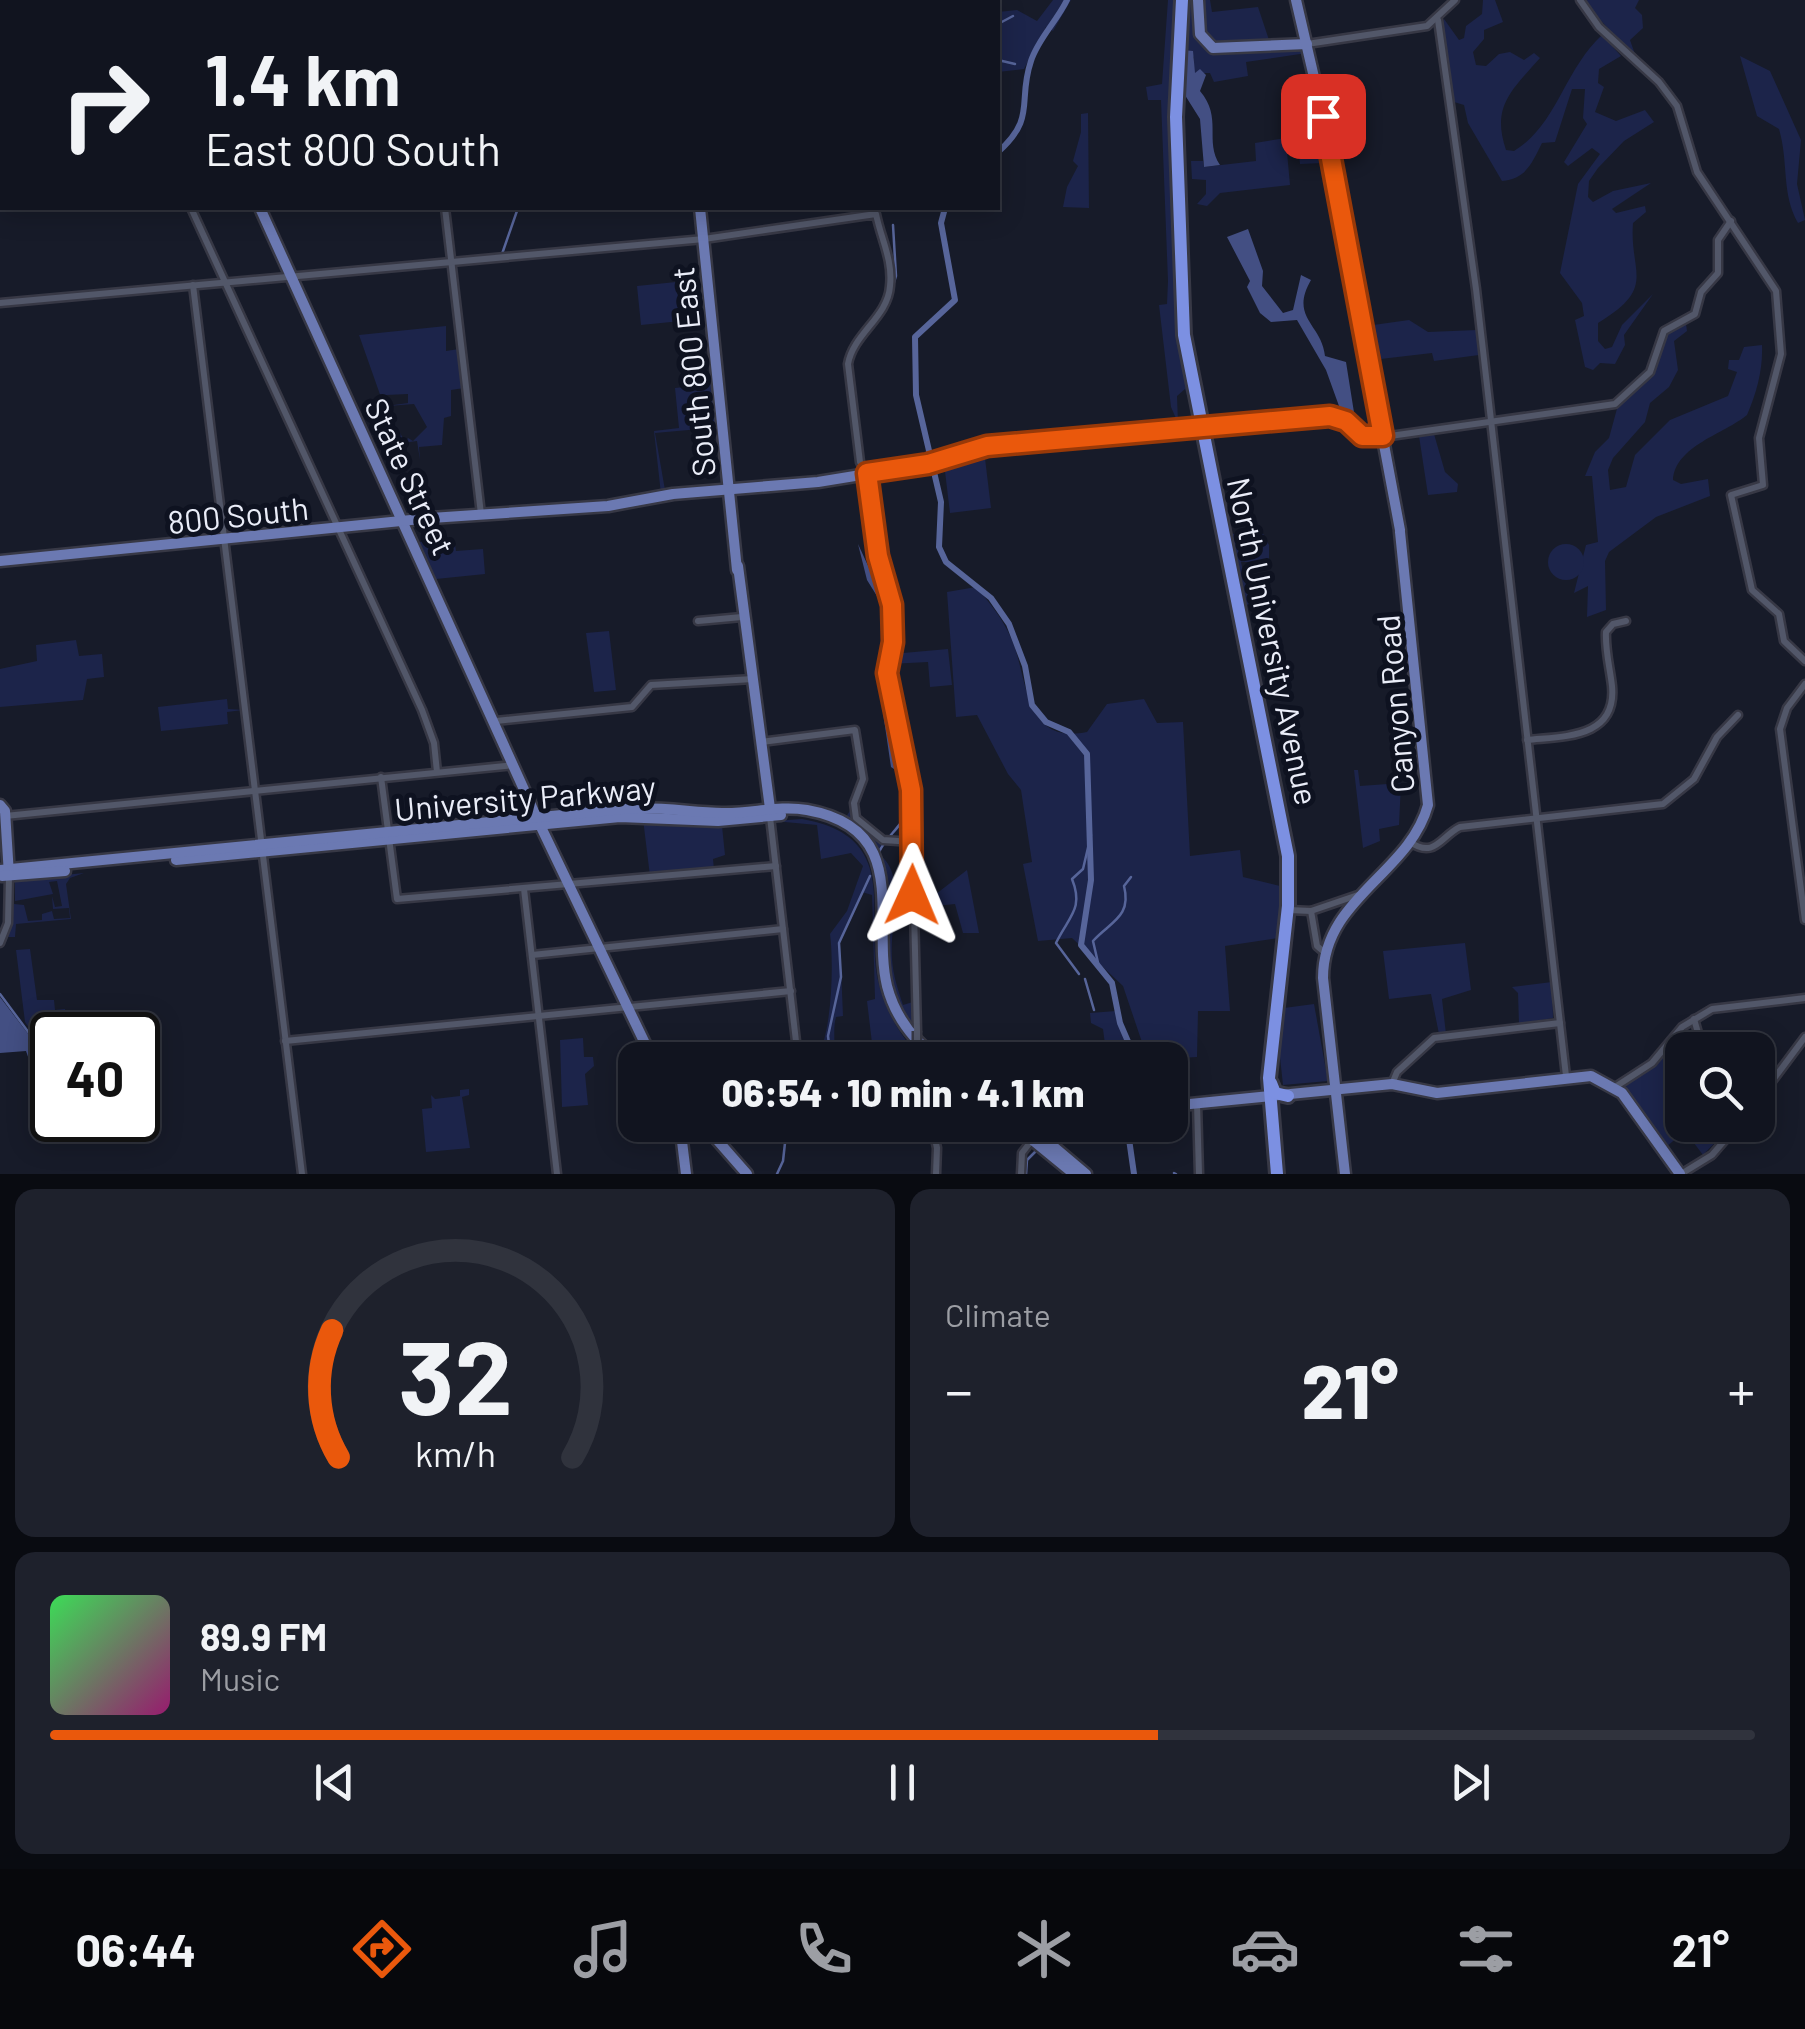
<!DOCTYPE html>
<html lang="en">
<head>
<meta charset="utf-8">
<style>
  :root { --surface:#11141f; --page:#1e212c; --text:#f1f3f6; --muted:#9c9ea4; --line:#30333d; --accent:#ea580c }
  body { margin:0; font-family:Barlow,sans-serif; background:var(--page); color:var(--text); height:100vh; display:flex; flex-direction:column; font-size:38px; white-space:nowrap }
  * { box-sizing:border-box; margin:0 }
  p { font-size:32px; color:var(--muted) }
  .icon { flex:none; width:55px; height:55px; fill:none; stroke:currentColor; stroke-width:2; stroke-linecap:round; stroke-linejoin:round }
  .map { position:relative; height:1174px; overflow:hidden }
  .drawer { display:flex; flex-direction:column; gap:15px; padding:15px; background:#090b11; flex:1 }
  .drawer>* { flex:none }
  .banner { position:absolute; left:0px; top:0px; width:1000px; height:210px; box-shadow:0 5px 25px #0003,0 0 0 2px var(--line); background:#11141f; color:var(--text); overflow:hidden }
  .controls { position:absolute; left:1665px; top:1032px; display:grid; gap:20px }
  .controls a { display:grid; place-items:center; width:110px; height:110px; border-radius:20px; background:var(--surface); box-shadow:0 5px 25px #0003,0 0 0 2px var(--line); font-size:50px }
  .speed { position:absolute; left:30px; top:1012px; display:flex; gap:20px; font-size:50px; font-weight:700; text-align:center }
  .speed>* { display:grid; place-content:center; width:130px; height:130px; border-radius:50%; background:var(--surface); box-shadow:0 5px 25px #0003,0 0 0 2px var(--line); line-height:1 }
  .speed .limit { border:5px solid #111; border-radius:15px; background:#fff; color:#111 }
  .pin { position:absolute; display:grid; place-items:center; width:85px; height:85px; color:#fff; margin:-42px; border-radius:20px; box-shadow:0 5px 15px #0006 }
  .me { position:absolute; width:110px; margin:-55px; rotate:1deg; stroke-linejoin:round; filter:drop-shadow(0 0 8px #0008) }
  .turn { display:flex; align-items:center; gap:35px; height:210px; padding:0 40px; font-size:45px }
  .turn .icon { width:130px; height:130px; stroke-width:2.5 }
  .turn b { display:block; font-size:70px; line-height:85px }
  .big { font-size:75px; font-weight:800; line-height:1.1 }
  .drawer .tile { flex:1; display:flex; flex-direction:column; justify-content:center; gap:15px; min-width:0; padding:0 35px; border-radius:20px; background:var(--page) }
  .drawer .dial { align-items:center; gap:0 }
  .dial svg { height:260px; overflow:visible; fill:none; stroke:var(--line); stroke-width:7; stroke-linecap:round; text-anchor:middle }
  .dial text { fill:var(--text); stroke:none }
  .song { display:flex; align-items:center; gap:30px }
  .cover { width:120px; height:120px; border-radius:15px; background:linear-gradient(135deg,hsl(130 70% 55%),hsl(320 70% 35%)) }
  .played { height:10px; border-radius:5px; background:linear-gradient(90deg,var(--accent) 65%,var(--line) 65%) }
  .keys { display:flex; justify-content:space-around; direction:ltr }
  .heat { display:flex; justify-content:space-between; align-items:center; font-size:55px; direction:ltr }
  .drawer .tiles { flex:1; display:grid; gap:15px; grid-template-columns:1fr 1fr }
  .tile:last-child { grid-column:span 2 }
  .trip { position:absolute; left:618px; top:1042px; width:570px; height:100px; border-radius:20px; background:var(--surface); box-shadow:0 5px 25px #0003,0 0 0 2px var(--line); font-weight:800; line-height:100px; text-align:center }
  .tabs { display:flex; height:160px; justify-content:space-around; align-items:center; background:#07080c; color:var(--muted) }
  .tabs .icon { width:70px; height:70px }
  .tabs .current { color:var(--accent) }
  .tabs b { font-size:45px; color:var(--text) }
  .map>svg:first-child { display:block }
  .green { fill:#1c244a; fill-rule:evenodd }
  .forest { fill:#434f83 }
  .lines { fill:none; stroke-linecap:round; stroke-linejoin:round }
  .stream { stroke:#57659a; stroke-width:2.5 }
  .canal { stroke:#57659a; stroke-width:5 }
  .river { stroke:#57659a; stroke-width:6 }
  .minor-casing { stroke:#373845; stroke-width:11 }
  .major-casing { stroke:#373845; stroke-width:15 }
  .highway-casing { stroke:#373845; stroke-width:18 }
  .minor { stroke:#525769; stroke-width:6 }
  .major { stroke:#6b79b2; stroke-width:10 }
  .highway { stroke:#7c90e2; stroke-width:12 }
  .minor-bridge-casing { stroke:#373845; stroke-width:11; stroke-linecap:butt }
  .minor-bridge { stroke:#525769; stroke-width:6 }
  .route-casing { stroke:#983908; stroke-width:25 }
  .route { stroke:#ea580c; stroke-width:18 }
  .labels { text-anchor:middle; dominant-baseline:central; stroke-width:10; stroke-linejoin:round; paint-order:stroke }
  .street-label { font-size:32px; fill:#eaedf8; stroke:#0e1220 }
</style>
</head>
<body>
<div class="map">
<svg width="1805" height="1174" viewBox="0 0 1805 1174">
  <rect width="100%" height="100%" fill="#171b29"/>
  <!-- green -->
  <g class="green">
    <path d="M1053 0H1071L1053 31 1046 27 1024 69 998 72V12L1017 10 1037 21Z"/>
    <path d="M1168 0H1177C1168 139 1165 283 1195 419L1185 389 1177 396 1178 423 1171 407 1159 305 1167 304 1168 281 1161 100H1148L1146 87 1162 84Z"/>
    <path d="M1185 0H1195L1205 46 1305 48 1307 53 1246 62 1248 76 1214 82 1210 73H1194V57L1182 50Z"/>
    <path d="M1201 0H1210L1212 12 1258 7 1269 40 1215 45 1203 34Z"/>
    <path d="M1483 0H1495L1503 22 1484 30V39L1473 52 1476 65 1486 66 1499 54 1510 52 1524 60 1534 53 1540 58C1512 90 1491 106 1506 150L1514 151C1557 125 1564 70 1602 35L1621 56 1599 69 1598 83 1604 87 1595 112 1616 121 1645 110 1654 122 1624 141 1598 168 1589 181 1588 197 1593 202 1613 191 1651 183 1612 209 1616 213 1645 206 1646 212 1633 223C1629 273 1658 287 1598 323V341L1605 349 1612 347 1622 325 1653 294 1624 335 1625 345 1615 364 1600 363 1593 370 1585 367 1575 320 1584 316 1582 303 1560 273 1578 184 1600 154 1592 148 1568 166 1564 162 1587 124 1583 118 1585 89H1572L1555 142 1542 143C1532 163 1526 179 1502 181L1468 123 1464 105 1454 102 1443 23 1444 19 1459 40 1464 38 1466 26 1482 14Z"/>
    <path d="M1582 0H1639L1635 8 1642 15 1643 28 1630 40 1637 60Z"/>
    <path d="M1740 56 1770 71 1801 140 1797 184 1805 220 1798 223C1781 193 1789 164 1779 129L1757 116Z"/>
    <path d="M1088 113 1089 208 1063 207 1067 187 1078 166 1073 161 1081 132V114Z"/>
    <path d="M1323 132 1330 169 1323 170 1322 163 1300 164 1298 145 1321 142 1320 136 1286 141 1290 185 1220 193 1207 206 1197 204 1206 194V180L1192 179 1191 161H1203L1204 167 1256 161 1255 143Z"/>
    <path d="M676 282 681 321 641 325 637 286Z"/>
    <path d="M1409 320 1428 332 1477 330 1479 355 1434 361 1432 353 1372 360 1366 326Z"/>
    <path d="M1686 324 1687 331 1674 341 1678 370 1669 387 1650 403 1645 422 1613 458 1608 470 1610 490 1626 487 1635 455 1670 420 1728 396 1737 372 1728 369 1729 360H1739L1744 347 1762 345C1763 369 1757 392 1747 415 1724 434 1675 446 1673 480L1681 484 1708 479 1710 496 1656 517 1609 552 1605 561 1606 610 1587 617 1588 586 1574 593 1586 545 1598 542 1592 476H1585L1595 452 1609 438 1618 405 1650 375 1666 332Z"/>
    <path d="M446 326V351L459 349 464 388 451 390V416L444 418 442 445 419 447 420 460 417 441 402 443 398 435 380 440 384 430 372 408 408 403V394L386 395 383 403 359 335ZM414 404 427 427 413 441 408 438 405 442 400 433 389 434 380 412 388 406Z"/>
    <path d="M714 355 722 427 655 433 665 490 661 494 654 431 679 428 675 388 712 384 709 356Z"/>
    <path d="M1434 434 1445 472 1458 484 1457 492 1428 495 1419 436Z"/>
    <path d="M984 450 991 508 950 513 944 463Z"/>
    <path d="M1260 528 1269 545V562H1241L1250 603 1262 601 1261 584 1264 600 1262 602 1246 605 1229 535Z"/>
    <path d="M454 539 456 551 483 549 485 574 436 579 419 542Z"/>
    <circle cx="1566" cy="562" r="18"/>
    <path d="M976 587C992 605 1007 624 1015 648 1028 688 1028 744 1087 732L1107 704 1144 699 1157 723 1183 722 1190 856 1240 850 1243 877 1284 887 1278 938 1225 946 1230 1011H1198L1197 1057 1148 1060 1123 986 1072 938 1038 941 1023 864 1032 862 1021 790 1008 774 977 715 956 717 947 592Z"/>
    <path d="M609 631 616 690 594 692 586 633Z"/>
    <path d="M76 640 79 656 102 654 104 677 87 679 83 700 0 707V669L37 661 36 645Z"/>
    <path d="M948 649 952 685 930 687 928 662 889 664 892 654Z"/>
    <path d="M227 699 228 709 243 710 227 712 228 724 161 731 158 707Z"/>
    <path d="M1354 770H1358L1360 786 1401 783 1399 825 1379 829 1380 841 1363 848Z"/>
    <path d="M851 809 861 827 882 842 878 854C908 873 889 926 892 959 893 975 898 990 903 1005L916 1001 915 1033C903 1015 892 998 889 976 879 904 906 879 846 817Z"/>
    <path d="M643 819 722 826 725 855 713 859 714 870 650 876Z"/>
    <path d="M802 819C901 836 866 911 877 976 883 1006 896 1029 915 1052L914 1060H874L867 1001 875 999 872 895 862 892 840 943 843 1016 836 1017C832 1031 837 1048 832 1060H816C832 1035 834 965 830 934L847 911 863 866 851 853 821 859 817 825 774 821Z"/>
    <path d="M967 870 979 933H963L955 904 936 906V894Z"/>
    <path d="M84 873 70 878 66 884 71 919 16 924 15 937H8L14 904 24 905 28 921 42 920V914L52 911 54 919 70 918 69 908 53 909 52 896 55 907 62 906 57 881 49 882 53 894 15 901V880Z"/>
    <path d="M1465 943 1471 990 1442 999 1446 1034H1439L1431 994 1389 999 1383 951Z"/>
    <path d="M30 949 37 1000H54L55 1010 65 1009 68 1035H52V1061L25 1022 16 950Z"/>
    <path d="M1552 982 1553 1018 1519 1024 1518 993 1512 987Z"/>
    <path d="M1314 1004 1328 1081 1283 1085 1279 1048 1284 1008Z"/>
    <path d="M1116 1011 1134 1060H1107L1103 1029 1091 1023 1090 1013Z"/>
    <path d="M583 1038 584 1057H593L594 1066 585 1074 588 1105 562 1107 560 1040Z"/>
    <path d="M1670 1048 1682 1075V1125H1732L1703 1155 1685 1131 1666 1147 1623 1087 1657 1065Z"/>
    <path d="M469 1089V1095L462 1097 470 1148 426 1152 422 1109 432 1108 431 1095 435 1099 460 1096V1090Z"/>
  </g>
  <!-- forest -->
  <g class="forest">
    <path d="M1182 50 1193 51 1195 73 1200 69 1206 75 1200 91C1223 118 1204 141 1220 165L1204 167 1200 119 1183 92Z"/>
    <path d="M1248 229 1263 271 1262 286 1283 313 1293 310 1301 275 1311 280C1289 318 1322 324 1325 356L1346 362 1356 425 1314 411 1339 406 1326 370 1297 320 1271 322 1260 313 1247 287 1250 281 1227 237Z"/>
    <path d="M858 544 876 583 889 596 892 643 886 668 909 789 911 816 906 822 897 771 891 767 881 699 884 634 880 601 867 580Z"/>
    <path d="M0 997 51 1064 52 1079 35 1077 26 1051 0 1053Z"/>
  </g>
  <g class="lines">
    <!-- stream -->
    <g class="stream">
      <path d="M916 2 917 0"/>
      <path d="M998 24 1013 16"/>
      <path d="M998 60 1015 64"/>
      <path d="M502 254 518 208"/>
      <path d="M885 311 896 276 893 225"/>
      <path d="M873 533 869 543 882 582"/>
      <path d="M890 624V641"/>
      <path d="M879 852C885 839 896 831 902 821 924 787 868 694 890 648"/>
      <path d="M1099 967 1093 941C1110 922 1132 917 1124 886L1131 877"/>
      <path d="M1079 974 1056 943C1069 916 1084 909 1072 879L1083 869 1091 835"/>
      <path d="M1085 979 1094 1010"/>
      <path d="M0 994 52 1064"/>
      <path d="M831 1060 828 1036 841 977 839 943 870 876"/>
      <path d="M1049 1136 1053 1125"/>
      <path d="M1174 1173 1176 1174"/>
      <path d="M777 1174 783 1161 787 1125"/>
      <path d="M1026 1174 1027 1160 1037 1150"/>
    </g>
    <!-- canal -->
    <path class="canal" d="M901 2V0"/>
    <!-- river -->
    <g class="river">
      <path d="M998 152C1037 117 1017 102 1031 61 1038 39 1057 21 1067 0"/>
      <path d="M945 208 941 223 955 300 915 337 916 395 941 502 939 547 946 562 991 598 1009 624 1025 666 1032 705 1046 722 1069 732 1087 754 1091 880 1081 945 1112 983 1120 1023 1136 1060"/>
      <path d="M1127 1125 1134 1174"/>
    </g>
    <defs>
      <g id="minor">
        <path d="M96 0 97 2"/>
        <path d="M418 0 419 2"/>
        <path d="M801 0V2"/>
        <path d="M1580 0 1599 27 1659 82 1677 106 1697 172 1776 291 1781 354 1759 438 1763 485 1731 495 1752 590 1779 614 1784 641 1805 661"/>
        <path d="M838 2 839 0"/>
        <path d="M1438 20 1476 289 1566 1076"/>
        <path d="M1307 44 1427 26 1455 0"/>
        <path d="M191 208 422 710 434 743 437 772"/>
        <path d="M445 208 481 514"/>
        <path d="M193 285 302 1174"/>
        <path d="M0 303 704 239 876 214C881 239 893 260 890 286 888 317 853 334 848 364L860 462 870 482 878 557 892 605 893 644 887 673 911 790 917 1031"/>
        <path d="M1383 437 1615 404 1650 372 1664 331 1695 314 1701 292 1718 273V240L1731 221"/>
        <path d="M698 621 742 617"/>
        <path d="M1805 684 1787 708 1780 729 1805 920"/>
        <path d="M496 721 632 707 651 685 753 679"/>
        <path d="M1527 740C1563 736 1617 739 1612 686 1610 668 1605 650 1606 632L1613 624 1626 621"/>
        <path d="M761 742 855 730 863 779 854 803 856 818 883 840 913 842"/>
        <path d="M381 777 397 899 776 866"/>
        <path d="M5 816 514 765"/>
        <path d="M1410 842C1435 859 1441 836 1460 827L1663 804 1694 779 1717 737 1738 715"/>
        <path d="M524 889 557 1174"/>
        <path d="M1289 910 1311 911 1358 895"/>
        <path d="M1311 911 1317 946 1324 952"/>
        <path d="M0 943 8 923 9 876"/>
        <path d="M532 955 783 929"/>
        <path d="M1694 1019 1703 1050"/>
        <path d="M285 1041 791 991"/>
        <path d="M722 1060 797 1050 770 817"/>
        <path d="M1392 1084 1397 1072 1434 1038 1560 1023"/>
        <path d="M1615 1087 1652 1063 1682 1027 1712 1009 1805 998"/>
        <path d="M1758 1100 1805 1037"/>
        <path d="M1197 1104 1199 1174"/>
        <path d="M932 1125 937 1148 936 1174"/>
        <path d="M1021 1174 1022 1153 1032 1140"/>
        <path d="M1681 1174 1712 1155 1738 1125"/>
      </g>
      <g id="major">
        <path d="M168 0 169 2"/>
        <path d="M674 0 675 2"/>
        <path d="M1198 0 1200 34 1213 48 1307 44"/>
        <path d="M1296 0 1320 103 1400 530"/>
        <path d="M476 2 505 0"/>
        <path d="M0 49H2"/>
        <path d="M260 208 541 827 653 1060"/>
        <path d="M700 208 737 570"/>
        <path d="M1079 434 1331 415 1346 421 1362 436 1383 437"/>
        <path d="M0 561 431 518 608 506 673 494 818 482 928 464 980 447 1073 435"/>
        <path d="M738 566 771 816"/>
        <path d="M0 805 5 811 9 875"/>
        <path d="M176 860 620 817 718 821 781 815"/>
        <path d="M0 870 623 809C656 806 689 812 722 813 751 814 779 805 807 810 913 829 871 919 887 986 895 1017 914 1041 939 1060"/>
        <path d="M2 876 65 871"/>
        <path d="M1170 1106 1392 1084 1437 1093 1591 1076 1622 1093 1680 1174"/>
        <path d="M680 1125 686 1174"/>
        <path d="M704 1125 747 1174"/>
        <path d="M1014 1125 1074 1174"/>
        <path d="M1028 1125 1086 1174"/>
        <path d="M1345 1174 1323 978C1323 898 1409 874 1428 805L1400 532"/>
      </g>
      <g id="highway">
        <path d="M1182 0 1176 117 1184 335 1288 856V906L1269 1078 1277 1174"/>
        <path d="M1271 1083 1275 1093 1288 1096"/>
      </g>
    </defs>
    <!-- minor casing -->
    <use href="#minor" class="minor-casing"/>
    <!-- major casing -->
    <use href="#major" class="major-casing"/>
    <!-- highway casing -->
    <use href="#highway" class="highway-casing"/>
    <!-- minor -->
    <use href="#minor" class="minor"/>
    <!-- major -->
    <use href="#major" class="major"/>
    <!-- highway -->
    <use href="#highway" class="highway"/>
    <defs>
      <path id="minor-bridge" d="M917 1058V1031"/>
    </defs>
    <!-- minor-bridge casing -->
    <use href="#minor-bridge" class="minor-bridge-casing"/>
    <!-- minor-bridge -->
    <use href="#minor-bridge" class="minor-bridge"/>
  </g>
  <g class="lines">
    <defs>
      <path id="route" d="M912 895 911 790 887 673 893 642 892 605 878 556 867 473 928 464 987 446 1330 416 1346 421 1362 436H1383L1323 116"/>
    </defs>
    <!-- route casing -->
    <use href="#route" class="route-casing"/>
    <!-- route -->
    <use href="#route" class="route"/>
  </g>
  <g class="labels">
    <!-- street labels -->
    <g class="street-label">
      <text transform="translate(692 372) rotate(-96)">South 800 East</text>
      <text transform="translate(411 476) rotate(65)">State Street</text>
      <text transform="translate(238 514) rotate(-6)">800 South</text>
      <text transform="translate(1274 641) rotate(78)">North University Avenue</text>
      <text transform="translate(1394 704) rotate(-95)">Canyon Road</text>
      <text transform="translate(525 797) rotate(-5)">University Parkway</text>
    </g>
  </g>
</svg>
<div class="controls">
<a><svg class="icon" aria-label="search" viewBox="0 0 24 24"><circle cx="10" cy="10" r="6"/><path d="M15 15l6 6"/></svg></a>
</div>
<div class="speed"><div class="limit">40</div></div>
<div class="pin" style="left:1323px;top:116px;background:#d93025"><svg class="icon" aria-label="arrive" viewBox="0 0 24 24"><path d="M6 21V4h12l-3 4 3 4H6"/></svg></div>
<svg class="me" style="left:912px;top:895px" viewBox="-20 -20 40 40"><path d="M0-17L14 15 0 8-14 15z" fill="#ea580c" stroke="#fff" stroke-width="4"/></svg>
<div class="trip">06:54 · 10 min · 4.1 km</div>
<div class="banner">
<div class="turn"><svg class="icon" aria-label="right" viewBox="0 0 24 24"><path d="M7 20v-9h11M14 6l5 5-5 5"/></svg><div><b>1.4 km</b>East 800 South</div></div>
</div>
</div>
<section class="drawer">
<div class="tiles">
<div class="tile dial"><svg viewBox="0 0 100 80">
<path d="M14 69A42 42 0 1 1 86 69"/>
<path d="M14 69A42 42 0 0 1 12 30" stroke="#ea580c"/>
<text x="50" y="56" font-size="32" font-weight="700">32</text>
<text x="50" y="72" font-size="11">km/h</text>
</svg></div>
<div class="tile"><p>Climate</p>
<div class="heat"><a>−</a><b class="big">21°</b><a>+</a></div>
</div>
<div class="tile">
<div class="song"><i class="cover"></i><div><b>89.9 FM</b><p>Music</p></div></div>
<div class="played"></div>
<div class="keys"><svg class="icon" aria-label="previous" viewBox="0 0 24 24"><path d="M18 5L8 12l10 7zM5 5v14"/></svg><svg class="icon" aria-label="pause" viewBox="0 0 24 24"><path d="M8 5v14M16 5v14"/></svg><svg class="icon" aria-label="next" viewBox="0 0 24 24"><path d="M6 5l10 7-10 7zM19 5v14"/></svg></div>
</div>
</div>
</section>
<nav class="tabs">
<b>06:44</b>
<svg class="icon current" aria-label="directions" viewBox="0 0 24 24"><path d="M12 3l9 9-9 9-9-9zM9 14v-3h6M13 9l2 2-2 2"/></svg>
<svg class="icon" aria-label="music" viewBox="0 0 24 24"><path d="M9 18V5l10-2v13"/><circle cx="6" cy="18" r="3"/><circle cx="16" cy="16" r="3"/></svg>
<svg class="icon" aria-label="phone" viewBox="0 0 24 24"><path d="M5 4h4l2 5-3 2q2 4 5 5l2-3 5 2v4C11 20 4 13 5 4z"/></svg>
<svg class="icon" aria-label="climate" viewBox="0 0 24 24"><path d="M12 3v18M4 7l16 10M4 17L20 7"/></svg>
<svg class="icon" aria-label="car" viewBox="0 0 24 24"><path d="M5 17H2v-5l4-1 3-4h7l3 4 3 1v5h-3M9 17h6M6 11h13"/><circle cx="7" cy="17" r="2"/><circle cx="17" cy="17" r="2"/></svg>
<svg class="icon" aria-label="filters" viewBox="0 0 24 24"><path d="M4 7h16M4 17h16"/><circle cx="9" cy="7" r="2"/><circle cx="15" cy="17" r="2"/></svg>
<b>21°</b>
</nav>
</body>
</html>
